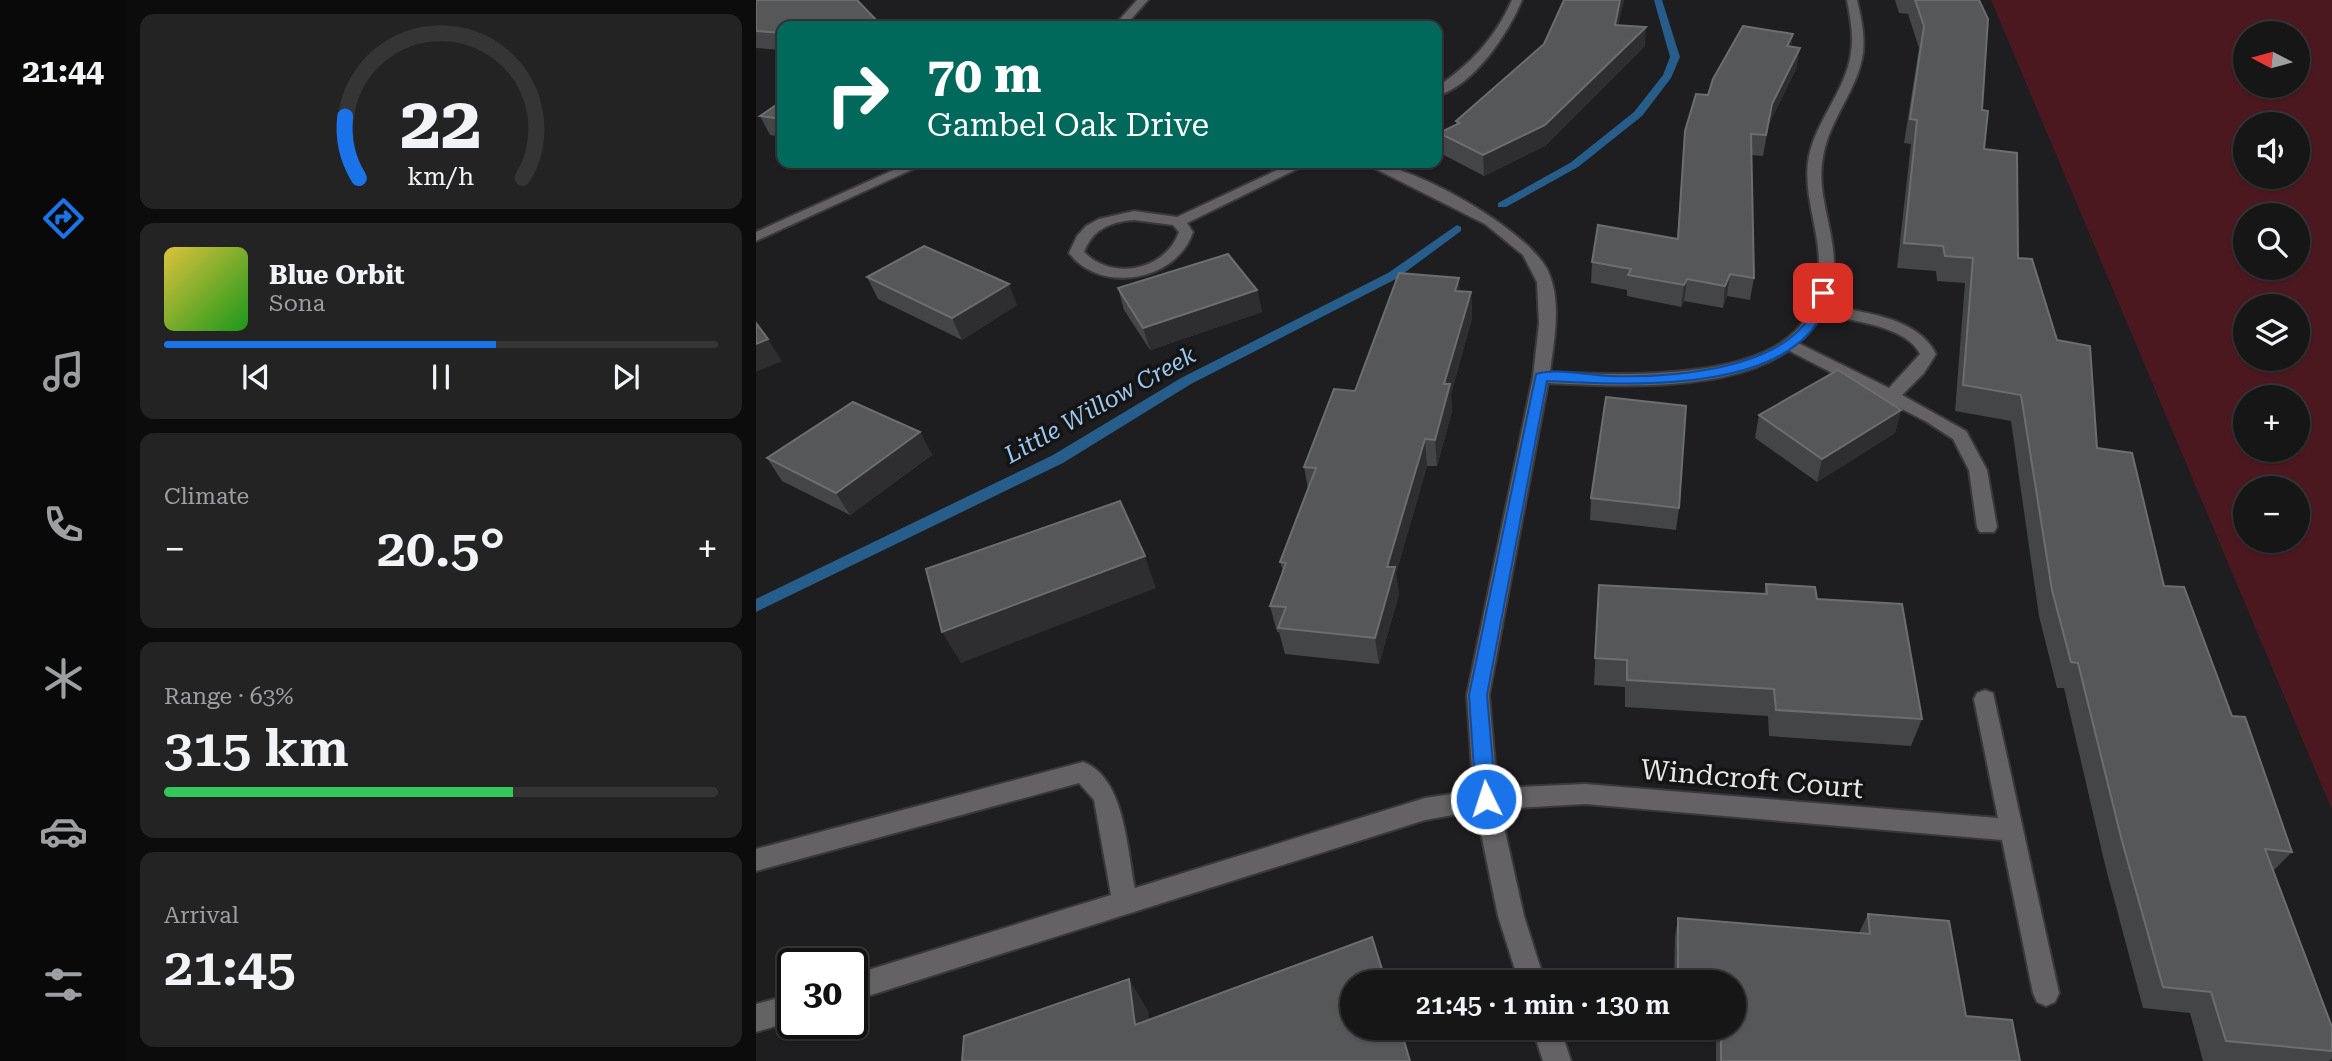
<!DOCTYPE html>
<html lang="en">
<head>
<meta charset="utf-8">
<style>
  :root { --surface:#161617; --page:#232324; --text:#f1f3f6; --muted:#9e9fa1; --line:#353536; --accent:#1a73e8 }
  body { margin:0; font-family:"Roboto Serif",serif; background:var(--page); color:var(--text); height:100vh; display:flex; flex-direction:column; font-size:26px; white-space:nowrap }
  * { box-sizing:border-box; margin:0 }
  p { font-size:23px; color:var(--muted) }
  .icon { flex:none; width:38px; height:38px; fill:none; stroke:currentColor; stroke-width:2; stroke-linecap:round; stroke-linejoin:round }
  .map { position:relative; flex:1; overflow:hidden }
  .sheet { display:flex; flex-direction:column; gap:14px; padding:14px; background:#0c0c0d; width:630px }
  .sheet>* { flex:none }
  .banner { position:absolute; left:21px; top:21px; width:665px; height:147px; border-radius:14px; box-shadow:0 2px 5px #0004,0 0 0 2px var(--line); background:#00695c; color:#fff; overflow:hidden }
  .needle { width:46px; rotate:276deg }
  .buttons { position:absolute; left:1477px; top:21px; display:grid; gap:14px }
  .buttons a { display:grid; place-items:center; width:77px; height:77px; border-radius:50%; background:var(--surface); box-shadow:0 2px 5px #0004,0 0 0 2px var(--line); font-size:35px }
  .speed { position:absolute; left:21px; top:948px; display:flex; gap:14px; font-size:35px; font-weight:700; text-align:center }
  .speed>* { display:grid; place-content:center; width:91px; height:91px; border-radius:50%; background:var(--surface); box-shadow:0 2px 5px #0004,0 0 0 2px var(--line); line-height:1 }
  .speed .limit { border:4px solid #111; border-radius:10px; background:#fff; color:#111 }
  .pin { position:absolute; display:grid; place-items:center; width:60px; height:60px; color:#fff; margin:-30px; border-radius:14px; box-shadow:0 4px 10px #0006 }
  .me { position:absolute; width:77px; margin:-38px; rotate:356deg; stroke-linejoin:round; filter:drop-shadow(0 0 5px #0008) }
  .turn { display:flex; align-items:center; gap:24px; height:147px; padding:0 35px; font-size:32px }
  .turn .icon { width:91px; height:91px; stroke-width:2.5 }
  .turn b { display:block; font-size:49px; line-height:60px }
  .big { font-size:52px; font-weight:600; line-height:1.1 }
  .sheet .widget { flex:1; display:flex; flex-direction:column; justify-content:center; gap:10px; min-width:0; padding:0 24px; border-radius:14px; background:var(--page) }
  .sheet .dial { align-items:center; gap:0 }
  .dial svg { height:182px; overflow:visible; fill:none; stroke:var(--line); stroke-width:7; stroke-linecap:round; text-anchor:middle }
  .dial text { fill:var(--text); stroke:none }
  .song { display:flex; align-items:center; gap:21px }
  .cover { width:84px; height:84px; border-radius:10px; background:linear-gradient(135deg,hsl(50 70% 55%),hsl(120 70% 35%)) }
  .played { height:7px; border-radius:4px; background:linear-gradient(90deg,var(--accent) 60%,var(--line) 60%) }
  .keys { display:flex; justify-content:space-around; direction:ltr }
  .heat { display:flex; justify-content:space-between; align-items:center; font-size:38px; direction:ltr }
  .charge { height:10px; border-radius:5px; background:linear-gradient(90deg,#34c759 63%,var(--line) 0) }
  .trip { position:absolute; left:584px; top:970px; width:406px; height:70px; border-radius:35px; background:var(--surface); box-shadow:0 2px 5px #0004,0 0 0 2px var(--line); font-weight:600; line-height:70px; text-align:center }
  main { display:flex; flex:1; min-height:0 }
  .dock { display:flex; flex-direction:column; width:126px; justify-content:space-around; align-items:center; background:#090909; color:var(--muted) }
  .dock .icon { width:49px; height:49px }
  .dock .active { color:var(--accent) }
  .dock b { font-size:32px; color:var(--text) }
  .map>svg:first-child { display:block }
  .green { fill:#4b1820; fill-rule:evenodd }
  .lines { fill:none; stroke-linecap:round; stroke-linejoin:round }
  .stream { fill:#265d8b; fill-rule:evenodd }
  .service-casing { stroke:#39383a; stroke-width:4 }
  .minor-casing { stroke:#39383a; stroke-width:4 }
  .secondary-casing { stroke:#39383a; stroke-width:4 }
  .service { fill:#646265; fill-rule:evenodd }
  .minor { fill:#646265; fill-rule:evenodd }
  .secondary { fill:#646265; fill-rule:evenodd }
  .wall { fill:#444547 }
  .shaded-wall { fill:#2e2e30 }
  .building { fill:#565758; stroke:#6c6d6f; stroke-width:2 }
  .route { fill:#1a73e8; stroke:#114b97; stroke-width:2 }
  .labels { text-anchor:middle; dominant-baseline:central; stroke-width:7; stroke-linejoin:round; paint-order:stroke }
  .water-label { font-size:24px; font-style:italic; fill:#9bc8f1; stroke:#151415 }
  .near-street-label { font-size:28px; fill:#e7e7e8; stroke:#151415 }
</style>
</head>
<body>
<main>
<nav class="dock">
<b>21:44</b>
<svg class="icon active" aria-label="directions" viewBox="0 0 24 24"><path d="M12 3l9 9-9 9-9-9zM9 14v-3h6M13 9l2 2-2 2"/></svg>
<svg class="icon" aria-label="music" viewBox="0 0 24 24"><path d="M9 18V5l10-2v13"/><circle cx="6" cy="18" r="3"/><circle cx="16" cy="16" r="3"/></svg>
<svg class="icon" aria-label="phone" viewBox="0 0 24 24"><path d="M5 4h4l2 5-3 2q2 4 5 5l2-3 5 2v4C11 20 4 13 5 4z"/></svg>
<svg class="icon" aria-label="climate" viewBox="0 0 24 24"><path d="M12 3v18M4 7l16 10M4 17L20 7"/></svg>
<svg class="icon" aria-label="car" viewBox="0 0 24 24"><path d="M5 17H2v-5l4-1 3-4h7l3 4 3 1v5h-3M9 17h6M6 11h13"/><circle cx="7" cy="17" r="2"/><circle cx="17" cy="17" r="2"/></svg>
<svg class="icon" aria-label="filters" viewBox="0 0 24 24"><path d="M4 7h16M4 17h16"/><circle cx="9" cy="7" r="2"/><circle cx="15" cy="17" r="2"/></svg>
</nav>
<section class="sheet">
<div class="widget dial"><svg viewBox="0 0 100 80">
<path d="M14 69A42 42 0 1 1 86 69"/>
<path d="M14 69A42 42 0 0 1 8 42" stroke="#1a73e8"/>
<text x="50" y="56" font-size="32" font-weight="700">22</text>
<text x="50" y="72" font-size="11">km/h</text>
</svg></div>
<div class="widget">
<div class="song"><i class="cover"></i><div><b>Blue Orbit</b><p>Sona</p></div></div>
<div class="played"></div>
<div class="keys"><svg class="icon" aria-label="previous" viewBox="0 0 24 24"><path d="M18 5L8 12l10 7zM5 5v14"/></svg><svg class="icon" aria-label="pause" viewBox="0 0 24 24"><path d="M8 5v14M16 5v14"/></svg><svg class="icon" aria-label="next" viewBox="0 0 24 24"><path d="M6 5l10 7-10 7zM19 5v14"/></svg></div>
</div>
<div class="widget"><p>Climate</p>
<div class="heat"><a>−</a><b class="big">20.5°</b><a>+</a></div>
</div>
<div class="widget"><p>Range · 63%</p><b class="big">315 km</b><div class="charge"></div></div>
<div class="widget"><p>Arrival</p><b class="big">21:45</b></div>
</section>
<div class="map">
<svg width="1576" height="1061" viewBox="0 0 1576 1061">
  <rect width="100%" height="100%" fill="#1e1d1f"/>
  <!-- green -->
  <path class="green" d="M1235 0H1576V810ZM1489 33H1542V86H1489ZM1489 124H1542V177H1489ZM1489 215H1542V268H1489ZM1489 306H1542V359H1489ZM1489 397H1542V450H1489ZM1489 488H1542V541H1489Z"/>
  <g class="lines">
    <!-- stream -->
    <g class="stream">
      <path d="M898 0H906L924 57 915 78 886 116 822 167 750 207H742V203L814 163 878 112 907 75 914 57Z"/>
      <path d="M701 225 705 227V231L640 279 435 384 307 463 0 612V599L297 455 425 378 632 273Z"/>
    </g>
    <defs>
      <g id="service">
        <path d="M1063 304C1101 312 1161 315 1180 354L1168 373 1146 395 1210 431 1231 470 1241 527 1238 532H1224L1221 527 1213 470 1197 439 1171 422 1028 348 1026 345 1028 342H1040L1133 388 1164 354C1150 324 1087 320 1057 312L1055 309Z"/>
        <path d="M327 762C369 777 371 850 379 888L669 798 730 789 738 792 742 799 738 806 730 809 669 820 96 1001V975L355 895 338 800 323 783 0 871V849Z"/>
        <path d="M37 994V1021L0 1032V1004Z"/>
      </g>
      <g id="minor">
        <path d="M756 0H766C752 34 718 85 681 96V87C715 64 739 38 756 0Z"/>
        <path d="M1091 0H1101C1105 17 1109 35 1107 53 1102 90 1073 119 1067 157 1059 198 1083 237 1077 278 1060 400 884 387 792 383L733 695 741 788 829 784 1242 818 1218 699 1221 693 1229 690 1237 693 1303 993 1299 1002 1290 1006 1281 1002 1277 993 1246 840 829 804 744 809 768 916 789 982H763L742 916 718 799 711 695 777 377 783 323 781 282 767 255 729 224 608 163C652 161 773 230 792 271 806 302 798 340 794 372 859 375 1019 384 1052 313 1057 304 1061 288 1062 278 1068 237 1045 197 1053 156 1061 119 1090 90 1095 53 1098 35 1094 17 1091 0Z"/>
        <path d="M536 163H553L431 223 437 232C421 281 345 295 313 253L321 236 330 226 343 219 378 211 421 217ZM378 220 417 225 423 232C409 271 356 281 328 252 337 229 354 222 378 220Z"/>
        <path d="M776 1027H804L815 1061H787Z"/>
      </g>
      <g id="secondary">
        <path d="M381 0H392L369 26H358Z"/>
        <path d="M153 163H170L0 241V232Z"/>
      </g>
    </defs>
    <!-- service casing -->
    <use href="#service" class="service-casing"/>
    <!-- minor casing -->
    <use href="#minor" class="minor-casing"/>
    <!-- secondary casing -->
    <use href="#secondary" class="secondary-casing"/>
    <!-- service -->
    <use href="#service" class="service"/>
    <!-- minor -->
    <use href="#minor" class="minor"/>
    <!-- secondary -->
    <use href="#secondary" class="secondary"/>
  </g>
  <!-- wall -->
  <g class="wall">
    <path d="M0 0 26 26V50L0 48Z"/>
    <path d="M808 0H868L862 25 889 46 789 146 728 176 684 153 683 133 700 125V121L788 44Z"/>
    <path d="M1139 0H1223L1228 149 1262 258 1301 340 1341 448 1408 586 1476 716 1536 852 1517 871 1576 1027V1059L1573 1061H1447L1434 1013 1387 1008 1349 865 1308 688H1301L1283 616 1255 421 1199 411 1209 283 1181 281 1180 271 1141 268 1155 144 1148 143 1163 48 1152 14 1143 13Z"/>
    <path d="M1037 34 1035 46 1041 67 1013 124 1007 156 995 155 998 278 994 300 971 296 967 308 928 301 925 307 871 296V290L835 283 836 262 921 239 929 131 952 95Z"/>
    <path d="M26 101V137L14 135 4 116Z"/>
    <path d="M111 277 261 305 206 340 122 299Z"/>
    <path d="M362 288 501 290 506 312 394 350 368 310Z"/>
    <path d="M704 291 715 292 716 318 695 394 696 411 681 466H671L640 573 643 594 623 664 529 654 523 632H521L514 606 527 571 524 562 552 489 548 467Z"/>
    <path d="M1145 410 1139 433 1061 482 999 438 1003 415Z"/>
    <path d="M164 432 176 455 94 515 26 481 11 458Z"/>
    <path d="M835 498 923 508 920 530 834 520Z"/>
    <path d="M1010 584 1061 599 1166 719 1155 746 1013 736 1012 716 869 707V687L838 685 843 585 1008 594Z"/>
    <path d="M1112 914 1210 1016 1264 1061H960V1027H978V982H918L919 937 922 918 1103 933Z"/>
  </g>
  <!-- shaded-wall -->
  <g class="shaded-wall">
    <path d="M864 0H868L858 44 859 25Z"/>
    <path d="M890 27 889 46 789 146 728 176 727 155Z"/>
    <path d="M1037 34 1034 53 1031 46Z"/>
    <path d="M1044 48 1041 67 1013 124 1007 156 1016 104Z"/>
    <path d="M974 274 971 296 967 308 969 286Z"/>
    <path d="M703 278 705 304 699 291Z"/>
    <path d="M931 279 928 301 925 307 928 285Z"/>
    <path d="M253 284 261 305 206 340 196 318Z"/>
    <path d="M501 290 506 312 394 350 387 328Z"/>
    <path d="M715 292 716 318 695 394 696 411 681 466 679 440 688 384Z"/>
    <path d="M12 339 26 361 0 372V344Z"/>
    <path d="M1145 410 1139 433 1061 482 1066 459Z"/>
    <path d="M164 432 176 455 94 515 80 493Z"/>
    <path d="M669 439 671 466 640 573 643 594 623 664 619 638 631 567Z"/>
    <path d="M389 556 400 588 205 663 186 632Z"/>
    <path d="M373 979 392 1011 399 1055 379 1025Z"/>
  </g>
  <!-- building -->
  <g class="building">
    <path d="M0 0H101L126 26H26V33L0 31Z"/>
    <path d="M808 0H864L859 25 890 27 789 125 727 155 683 133 704 123 700 121 788 44Z"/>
    <path d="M1159 0H1223L1232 19 1226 110 1232 111 1228 149 1261 153 1262 258 1276 259 1301 340 1334 346 1341 448 1376 453 1408 586 1428 587 1476 716 1489 717 1536 852 1509 849 1576 1027V1051L1470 1041 1455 992 1407 987 1366 841 1322 663 1315 662 1296 590 1265 395 1207 385 1217 258 1189 256 1187 246 1148 243 1161 120 1154 119 1168 26Z"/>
    <path d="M987 26 1037 34 1031 46 1044 48 1016 104 1010 135 995 134 998 278 974 274 969 286 931 279 928 285 872 275 875 269 836 262 842 225 922 239 929 131 940 94 952 95 957 79Z"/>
    <path d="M26 101V119L4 116Z"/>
    <path d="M168 246 253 284 196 318 111 277Z"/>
    <path d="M472 254 501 290 387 328 362 288Z"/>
    <path d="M643 273 703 278 699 291 715 292 688 384H694L679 440 669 439 631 567H639L619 638 522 628 530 607 514 606 530 563 524 562 560 468 548 467 578 389 599 391Z"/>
    <path d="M0 323 12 339 0 344Z"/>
    <path d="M1082 370 1145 410 1066 459 1003 415Z"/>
    <path d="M850 397 930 406 923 508 835 498Z"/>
    <path d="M97 402 164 432 80 493 11 458Z"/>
    <path d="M364 501 389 556 186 632 170 569Z"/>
    <path d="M1010 584 1059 587 1061 599 1146 604 1166 719 1020 710 1018 689 871 680V660L839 658 843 585 1011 594Z"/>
    <path d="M1112 914 1193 921 1210 1016 1256 1020 1264 1061H965V1027H978V982H922V918L1114 934Z"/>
    <path d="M616 937 630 982H597V1027H644L654 1061H206L208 1036 373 979 379 1025Z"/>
  </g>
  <!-- route -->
  <path class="route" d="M1067 289 1073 293C1052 397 871 385 791 381L731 695 740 799 737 805 730 808 723 805 720 799 713 695 780 374C802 368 831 375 854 376 909 378 1007 371 1046 327 1055 318 1058 305 1060 293Z"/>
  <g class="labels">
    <!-- water labels -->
    <g class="water-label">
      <text transform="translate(344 405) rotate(-29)">Little Willow Creek</text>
    </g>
    <!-- near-street labels -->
    <g class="near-street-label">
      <text transform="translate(996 779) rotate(5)">Windcroft Court</text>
    </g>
  </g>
</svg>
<div class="buttons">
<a><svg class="needle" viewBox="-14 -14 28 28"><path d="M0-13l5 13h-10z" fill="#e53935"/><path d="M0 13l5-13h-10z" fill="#9e9fa1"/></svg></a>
<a><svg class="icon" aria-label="sound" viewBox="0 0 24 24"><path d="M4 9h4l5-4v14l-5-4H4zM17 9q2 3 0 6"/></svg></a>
<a><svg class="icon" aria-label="search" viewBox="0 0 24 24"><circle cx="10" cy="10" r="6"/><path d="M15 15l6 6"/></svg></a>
<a><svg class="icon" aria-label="layers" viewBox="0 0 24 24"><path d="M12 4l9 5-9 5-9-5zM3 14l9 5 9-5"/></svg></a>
<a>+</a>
<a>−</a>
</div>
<div class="speed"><div class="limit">30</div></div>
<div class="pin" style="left:1067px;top:293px;background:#d93025"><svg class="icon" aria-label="arrive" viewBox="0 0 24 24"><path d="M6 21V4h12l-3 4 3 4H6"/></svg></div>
<svg class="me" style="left:730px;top:799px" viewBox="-20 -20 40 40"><circle r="17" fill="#1a73e8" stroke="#fff" stroke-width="3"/><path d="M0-11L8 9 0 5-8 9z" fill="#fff"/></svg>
<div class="trip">21:45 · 1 min · 130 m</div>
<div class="banner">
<div class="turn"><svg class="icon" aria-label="right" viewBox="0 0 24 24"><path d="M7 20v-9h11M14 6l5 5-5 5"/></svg><div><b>70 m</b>Gambel Oak Drive</div></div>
</div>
</div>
</main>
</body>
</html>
